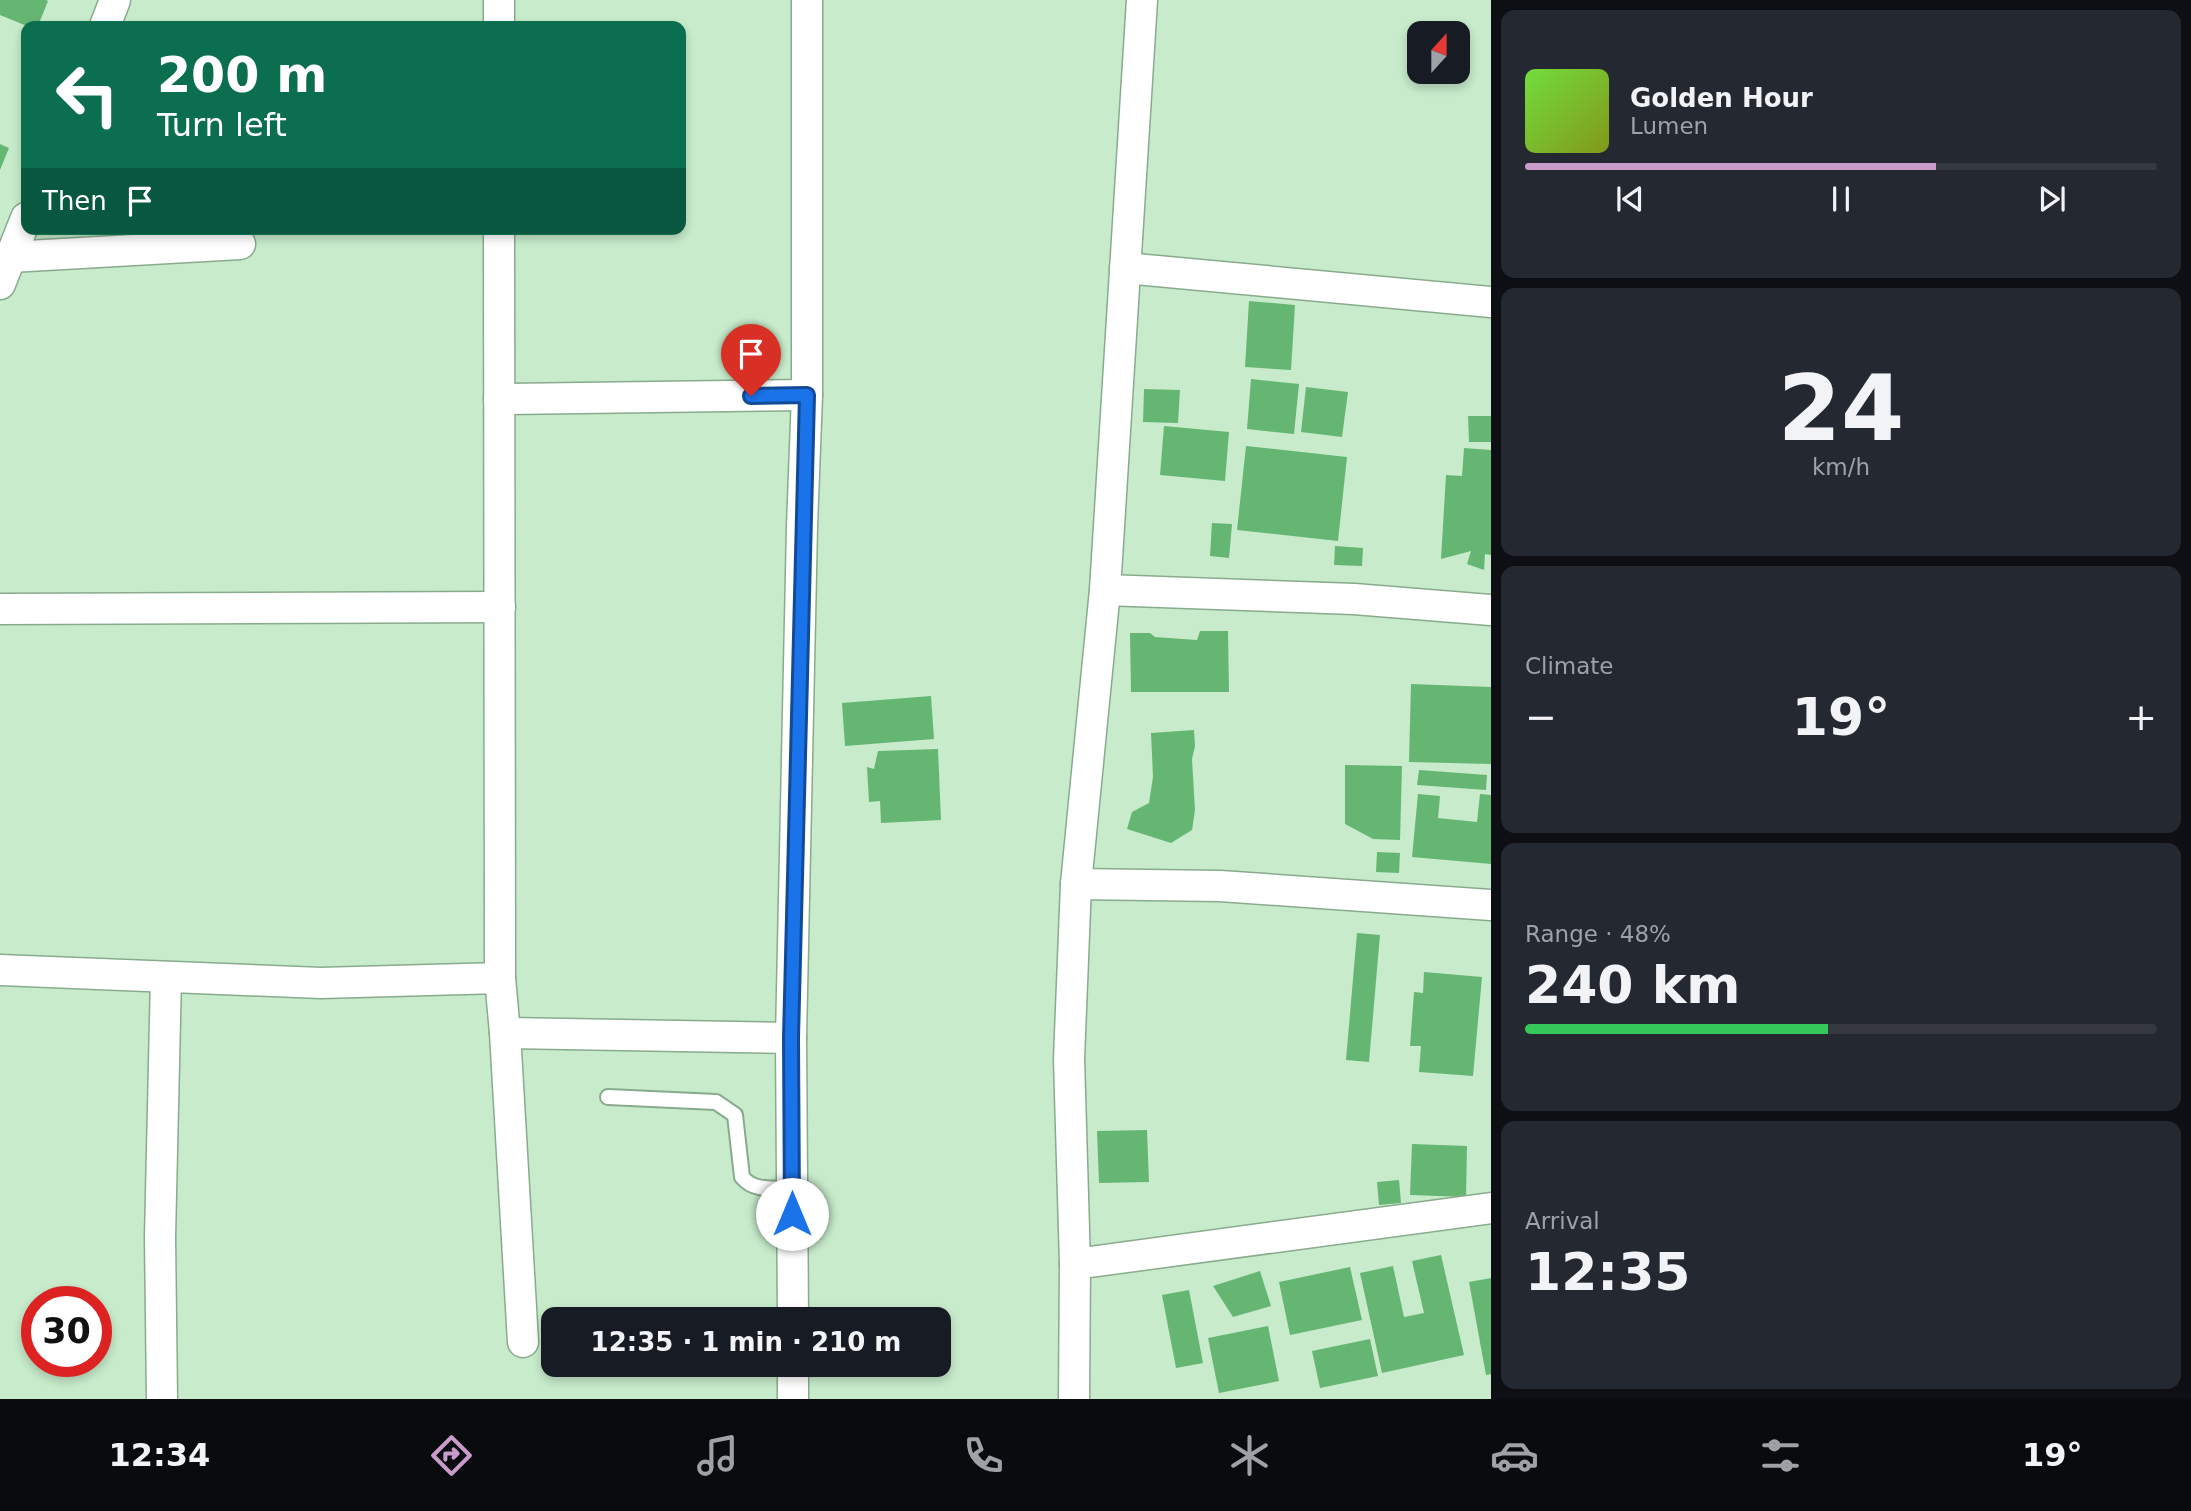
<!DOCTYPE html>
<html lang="en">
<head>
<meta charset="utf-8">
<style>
  :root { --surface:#171b24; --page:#242831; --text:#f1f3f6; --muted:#9ea1a6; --line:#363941; --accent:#c89bca }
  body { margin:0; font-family:"DejaVu Sans",sans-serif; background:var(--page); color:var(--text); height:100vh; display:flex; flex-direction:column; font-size:26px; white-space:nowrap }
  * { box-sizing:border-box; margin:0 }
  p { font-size:23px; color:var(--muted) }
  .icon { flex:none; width:38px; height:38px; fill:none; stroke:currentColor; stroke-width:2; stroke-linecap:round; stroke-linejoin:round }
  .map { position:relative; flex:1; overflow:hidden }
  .drawer { display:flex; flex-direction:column; gap:10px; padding:10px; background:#0d0f14; width:700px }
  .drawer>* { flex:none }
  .top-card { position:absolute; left:21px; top:21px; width:665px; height:214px; border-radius:14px; box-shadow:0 4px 10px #0003; background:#0b6e4f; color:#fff; overflow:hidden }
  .needle { width:46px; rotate:21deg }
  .fabs { position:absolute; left:1407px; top:21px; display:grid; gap:14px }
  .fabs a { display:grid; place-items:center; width:63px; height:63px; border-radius:14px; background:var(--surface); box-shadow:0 4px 10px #0003; font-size:35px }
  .speed { position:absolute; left:21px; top:1286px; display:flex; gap:14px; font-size:35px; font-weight:700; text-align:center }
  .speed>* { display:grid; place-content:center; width:91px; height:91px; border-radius:50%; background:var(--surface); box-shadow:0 4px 10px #0003; line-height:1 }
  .speed .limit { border:10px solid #d22; background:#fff; color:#111 }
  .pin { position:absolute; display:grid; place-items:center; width:60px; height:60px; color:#fff; margin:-72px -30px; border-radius:50% 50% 50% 0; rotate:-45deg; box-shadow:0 0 7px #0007 }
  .pin .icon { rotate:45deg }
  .me { position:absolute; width:77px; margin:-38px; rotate:0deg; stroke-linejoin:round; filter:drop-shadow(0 0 5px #0008) }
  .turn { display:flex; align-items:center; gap:24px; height:147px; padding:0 21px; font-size:32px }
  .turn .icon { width:91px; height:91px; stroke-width:2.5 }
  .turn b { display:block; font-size:49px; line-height:60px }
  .then { display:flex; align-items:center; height:66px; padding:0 21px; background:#0003; gap:14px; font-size:26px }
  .big { font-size:52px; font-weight:700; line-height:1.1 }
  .drawer .card { flex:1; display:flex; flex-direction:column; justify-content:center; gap:10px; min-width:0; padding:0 24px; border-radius:14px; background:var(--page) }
  .drawer .dial { align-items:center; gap:0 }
  .dial b { font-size:91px; line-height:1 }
  .song { display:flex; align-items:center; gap:21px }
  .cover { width:84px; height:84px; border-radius:10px; background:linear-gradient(135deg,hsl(100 70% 55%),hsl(70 70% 35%)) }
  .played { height:7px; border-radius:4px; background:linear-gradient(90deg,var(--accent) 65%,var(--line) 65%) }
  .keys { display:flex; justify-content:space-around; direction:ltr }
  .heat { display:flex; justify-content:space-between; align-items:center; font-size:38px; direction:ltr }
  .charge { height:10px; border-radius:5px; background:linear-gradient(90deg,#34c759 48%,var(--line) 0) }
  .trip { position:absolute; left:541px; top:1307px; width:410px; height:70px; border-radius:14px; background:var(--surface); box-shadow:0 4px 10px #0003; font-weight:700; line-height:70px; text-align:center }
  .menu { display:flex; height:112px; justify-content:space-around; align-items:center; background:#090b0e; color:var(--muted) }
  .menu .icon { width:49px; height:49px }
  .menu .selected { color:var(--accent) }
  .menu b { font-size:32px; color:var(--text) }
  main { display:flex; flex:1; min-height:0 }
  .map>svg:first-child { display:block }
  .building { fill:#66b673 }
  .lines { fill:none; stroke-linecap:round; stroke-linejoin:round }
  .service-casing { stroke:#89ab8d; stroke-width:18 }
  .minor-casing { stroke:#89ab8d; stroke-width:33 }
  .service { stroke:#fff; stroke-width:14 }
  .minor { stroke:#fff; stroke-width:30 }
  .route-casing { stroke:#114b97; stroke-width:18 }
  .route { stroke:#1a73e8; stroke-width:12 }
</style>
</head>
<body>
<main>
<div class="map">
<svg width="1491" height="1399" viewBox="0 0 1491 1399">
  <rect width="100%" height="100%" fill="#c7ebcb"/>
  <!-- building -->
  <g class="building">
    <path d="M0 0H46L48 1 38 26H27L0 15Z"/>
    <path d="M0 144 9 148 0 170Z"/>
    <path d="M1249 301 1295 305 1291 370 1245 367Z"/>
    <path d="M1251 379 1299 384 1294 434 1247 429Z"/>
    <path d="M1306 387 1348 392 1342 437 1301 432Z"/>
    <path d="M1144 389 1180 390 1178 423 1143 422Z"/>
    <path d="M1468 416H1491V442H1469Z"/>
    <path d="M1164 426 1229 432 1225 481 1160 475Z"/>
    <path d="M1246 446 1347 457 1338 541 1237 530Z"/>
    <path d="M1464 448 1491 450V555L1485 554 1484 570 1467 564 1471 551 1441 559 1446 475 1462 476Z"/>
    <path d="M1212 523 1232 524 1229 558 1210 556Z"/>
    <path d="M1335 546 1363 548 1362 566 1334 565Z"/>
    <path d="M1200 631H1228L1229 692H1131L1130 633H1150L1155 637 1197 640Z"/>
    <path d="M1411 684 1491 687V764L1409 762Z"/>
    <path d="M931 696 934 739 845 746 842 703Z"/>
    <path d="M1194 730 1195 746 1192 759 1195 810 1192 830 1171 843 1127 829 1132 812 1149 803 1153 777 1151 733Z"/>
    <path d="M938 749 941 820 881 823 880 801 869 802 867 767 874 769 878 751Z"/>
    <path d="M1345 765 1402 766 1400 840 1373 839 1345 824Z"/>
    <path d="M1419 770 1487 775 1486 790 1417 785Z"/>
    <path d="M1418 794 1440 796 1438 818 1477 822 1480 794 1491 795V864L1412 857Z"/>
    <path d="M1377 852 1400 853 1399 873 1376 872Z"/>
    <path d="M1357 933 1380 935 1369 1062 1346 1060Z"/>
    <path d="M1424 972 1482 977 1473 1076 1419 1072 1421 1046H1410L1414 992 1423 993Z"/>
    <path d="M1147 1130 1149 1182 1099 1183 1097 1131Z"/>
    <path d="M1412 1144 1467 1146 1466 1197 1410 1195Z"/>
    <path d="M1399 1180 1401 1203 1379 1205 1377 1182Z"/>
    <path d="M1441 1255 1464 1355 1382 1373 1360 1273 1393 1266 1404 1317 1424 1313 1412 1261Z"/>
    <path d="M1350 1267 1362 1320 1290 1335 1279 1282Z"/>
    <path d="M1260 1271 1271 1306 1233 1317 1213 1286Z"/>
    <path d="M1491 1278V1374L1486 1375 1469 1282Z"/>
    <path d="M1189 1290 1203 1363 1176 1368 1162 1295Z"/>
    <path d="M1268 1326 1279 1381 1219 1393 1208 1338Z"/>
    <path d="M1370 1339 1378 1376 1320 1388 1312 1351Z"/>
  </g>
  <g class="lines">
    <defs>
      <path id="service" d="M608 1097 716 1102 735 1115 742 1177C754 1192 774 1188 792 1188"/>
      <g id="minor">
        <path d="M499 0V26"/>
        <path d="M105 26 115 0"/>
        <path d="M499 229 500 978 505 1033 523 1342"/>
        <path d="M10 257 240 244"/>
        <path d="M1125 268 1491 302"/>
        <path d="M0 284 26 218"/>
        <path d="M499 399 807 395"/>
        <path d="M1105 590 1354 599 1491 610"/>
        <path d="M0 609 500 607"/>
        <path d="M1076 884 1220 886 1491 905"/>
        <path d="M0 970 321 983 500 978"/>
        <path d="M505 1033 791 1038"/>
        <path d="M1075 1264 1491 1208"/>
        <path d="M793 1320 791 1038 802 526 807 395V0"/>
        <path d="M793 1365V1399"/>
        <path d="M162 1399 160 1237 166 977"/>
        <path d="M1074 1399 1075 1264 1069 1059 1076 884 1105 590 1142 0"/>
      </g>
    </defs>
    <!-- service casing -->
    <use href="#service" class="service-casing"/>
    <!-- minor casing -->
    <use href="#minor" class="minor-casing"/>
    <!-- service -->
    <use href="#service" class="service"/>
    <!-- minor -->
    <use href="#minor" class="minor"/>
  </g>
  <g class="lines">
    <defs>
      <path id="route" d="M751 396 807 395 791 1038 792 1214"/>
    </defs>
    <!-- route casing -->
    <use href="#route" class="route-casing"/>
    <!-- route -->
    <use href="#route" class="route"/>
  </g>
</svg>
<div class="fabs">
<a><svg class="needle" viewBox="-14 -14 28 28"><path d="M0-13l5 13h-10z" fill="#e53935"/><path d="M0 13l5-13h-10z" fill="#9ea1a6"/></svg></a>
</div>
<div class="speed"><div class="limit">30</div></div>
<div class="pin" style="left:751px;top:396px;background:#d93025"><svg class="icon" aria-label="arrive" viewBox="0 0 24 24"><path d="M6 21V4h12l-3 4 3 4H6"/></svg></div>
<svg class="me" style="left:792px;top:1214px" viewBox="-20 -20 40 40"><circle r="19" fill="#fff"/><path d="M0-13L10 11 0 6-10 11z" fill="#1a73e8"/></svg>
<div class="trip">12:35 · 1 min · 210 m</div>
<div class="top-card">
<div class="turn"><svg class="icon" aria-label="left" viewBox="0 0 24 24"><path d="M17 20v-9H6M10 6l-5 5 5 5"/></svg><div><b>200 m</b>Turn left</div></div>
<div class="then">Then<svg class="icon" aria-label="arrive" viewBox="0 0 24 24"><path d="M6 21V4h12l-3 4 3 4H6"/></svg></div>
</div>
</div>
<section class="drawer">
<div class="card">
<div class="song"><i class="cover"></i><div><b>Golden Hour</b><p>Lumen</p></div></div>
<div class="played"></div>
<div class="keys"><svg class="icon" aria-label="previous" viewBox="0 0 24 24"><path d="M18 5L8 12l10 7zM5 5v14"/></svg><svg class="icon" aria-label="pause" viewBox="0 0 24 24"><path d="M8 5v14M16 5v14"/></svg><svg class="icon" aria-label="next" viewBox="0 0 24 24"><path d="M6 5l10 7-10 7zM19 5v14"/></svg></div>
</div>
<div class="card dial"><b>24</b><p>km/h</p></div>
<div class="card"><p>Climate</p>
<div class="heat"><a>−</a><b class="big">19°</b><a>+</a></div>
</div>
<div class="card"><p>Range · 48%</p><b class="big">240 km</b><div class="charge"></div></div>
<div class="card"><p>Arrival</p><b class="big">12:35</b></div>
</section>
</main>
<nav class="menu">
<b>12:34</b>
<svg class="icon selected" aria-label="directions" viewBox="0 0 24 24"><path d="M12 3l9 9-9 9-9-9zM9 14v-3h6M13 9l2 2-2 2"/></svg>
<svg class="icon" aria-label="music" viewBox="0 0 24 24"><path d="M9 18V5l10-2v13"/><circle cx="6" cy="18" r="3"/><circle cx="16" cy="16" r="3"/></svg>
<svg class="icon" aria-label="phone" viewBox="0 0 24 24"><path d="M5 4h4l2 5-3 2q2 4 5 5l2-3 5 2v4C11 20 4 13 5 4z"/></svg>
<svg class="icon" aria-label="climate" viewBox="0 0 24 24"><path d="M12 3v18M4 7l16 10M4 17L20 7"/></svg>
<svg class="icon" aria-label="car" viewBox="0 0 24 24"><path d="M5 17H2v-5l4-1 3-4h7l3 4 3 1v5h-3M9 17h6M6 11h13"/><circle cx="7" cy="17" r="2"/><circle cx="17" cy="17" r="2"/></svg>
<svg class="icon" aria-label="filters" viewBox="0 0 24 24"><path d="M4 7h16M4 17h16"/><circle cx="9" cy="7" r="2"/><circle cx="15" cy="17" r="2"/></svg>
<b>19°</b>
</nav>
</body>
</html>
